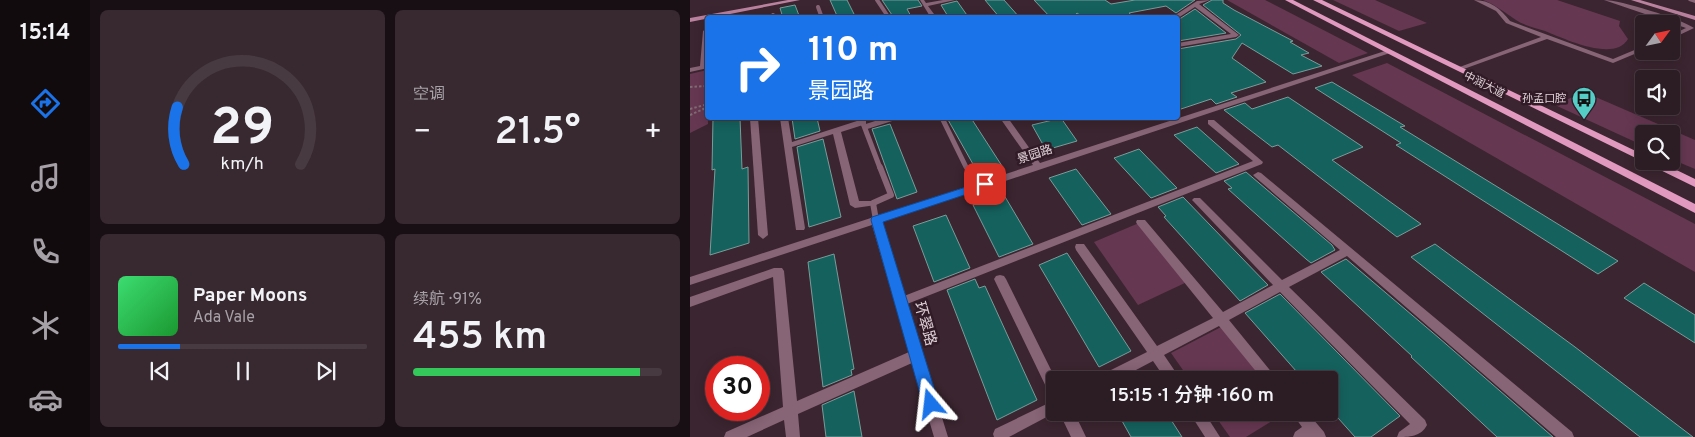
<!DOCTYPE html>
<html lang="zh">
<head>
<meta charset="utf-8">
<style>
  :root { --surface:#2c1c24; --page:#382931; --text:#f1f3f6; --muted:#a6a1a6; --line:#483a41; --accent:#1a73e8 }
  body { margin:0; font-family:Overpass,"Noto Sans SC",sans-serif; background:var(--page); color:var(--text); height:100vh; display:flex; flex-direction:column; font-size:19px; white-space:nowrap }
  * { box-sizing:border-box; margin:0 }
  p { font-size:16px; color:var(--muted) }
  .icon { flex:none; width:28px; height:28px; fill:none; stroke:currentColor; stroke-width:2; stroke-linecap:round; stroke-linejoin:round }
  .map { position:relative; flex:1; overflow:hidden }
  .details { display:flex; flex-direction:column; gap:10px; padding:10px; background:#180f14; width:600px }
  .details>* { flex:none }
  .banner { position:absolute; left:15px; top:15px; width:475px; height:105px; border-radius:5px; box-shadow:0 2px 12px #0003,0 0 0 1px var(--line); background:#1a73e8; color:#fff; overflow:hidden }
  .needle { width:32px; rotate:57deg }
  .fabs { position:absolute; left:945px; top:15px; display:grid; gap:10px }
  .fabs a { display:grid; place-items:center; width:45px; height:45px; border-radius:5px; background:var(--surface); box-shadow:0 2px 12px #0003,0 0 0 1px var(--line); font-size:25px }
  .speed { position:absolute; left:15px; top:356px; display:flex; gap:10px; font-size:25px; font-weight:700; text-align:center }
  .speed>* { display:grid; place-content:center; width:65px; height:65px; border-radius:50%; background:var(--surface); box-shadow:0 2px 12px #0003,0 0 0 1px var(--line); line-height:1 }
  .speed .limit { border:8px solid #d22; background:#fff; color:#111 }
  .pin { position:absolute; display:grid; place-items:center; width:42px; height:42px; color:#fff; margin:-21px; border-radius:10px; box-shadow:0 2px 8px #0006 }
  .me { position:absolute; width:55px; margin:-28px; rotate:343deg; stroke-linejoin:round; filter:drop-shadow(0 0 4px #0008) }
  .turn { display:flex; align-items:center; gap:18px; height:105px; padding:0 20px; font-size:22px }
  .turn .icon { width:65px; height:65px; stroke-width:2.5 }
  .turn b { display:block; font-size:35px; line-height:42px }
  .big { font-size:38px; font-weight:600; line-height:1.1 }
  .details .tile { flex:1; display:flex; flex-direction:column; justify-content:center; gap:8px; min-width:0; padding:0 18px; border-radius:8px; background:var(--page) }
  .details .dial { align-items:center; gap:0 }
  .dial svg { height:130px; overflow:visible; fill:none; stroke:var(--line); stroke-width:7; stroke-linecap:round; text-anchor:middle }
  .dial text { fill:var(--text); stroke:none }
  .song { display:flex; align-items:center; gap:15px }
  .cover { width:60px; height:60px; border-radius:8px; background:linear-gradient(135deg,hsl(140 70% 55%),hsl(130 70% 35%)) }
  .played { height:5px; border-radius:2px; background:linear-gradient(90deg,var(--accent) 25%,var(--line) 25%) }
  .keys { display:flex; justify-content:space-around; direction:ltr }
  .heat { display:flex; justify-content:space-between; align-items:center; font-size:28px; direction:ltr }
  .charge { height:8px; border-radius:4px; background:linear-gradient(90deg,#34c759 91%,var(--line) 0) }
  .details .tiles { flex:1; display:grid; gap:10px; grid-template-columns:repeat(2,1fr) }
  .trip { position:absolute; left:356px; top:371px; width:292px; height:50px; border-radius:5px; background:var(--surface); box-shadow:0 2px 12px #0003,0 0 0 1px var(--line); font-weight:600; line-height:50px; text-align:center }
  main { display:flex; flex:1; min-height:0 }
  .menu { display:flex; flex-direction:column; width:90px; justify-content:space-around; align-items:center; background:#120b0e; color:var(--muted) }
  .menu .icon { width:35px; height:35px }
  .menu .on { color:var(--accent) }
  .menu b { font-size:22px; color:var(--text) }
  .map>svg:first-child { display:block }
  .green { fill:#663751 }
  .building { fill:#15615e; stroke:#7a9c99 }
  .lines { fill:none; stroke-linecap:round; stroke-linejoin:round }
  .path { stroke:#7f6c75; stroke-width:2; stroke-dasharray:2.5 2; stroke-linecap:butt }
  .lane-far2 { stroke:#876476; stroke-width:4 }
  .lane-far1 { stroke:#876476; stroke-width:5 }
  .lane { stroke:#876476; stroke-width:6 }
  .street { fill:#876476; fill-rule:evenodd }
  .secondary { fill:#ba829f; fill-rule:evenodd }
  .primary { fill:#e299bf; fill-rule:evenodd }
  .route { fill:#1a73e8; stroke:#114b97 }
  .labels { text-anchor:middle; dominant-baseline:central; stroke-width:5; stroke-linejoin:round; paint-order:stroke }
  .far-street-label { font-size:11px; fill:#e0d1d8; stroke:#301b26 }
  .far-poi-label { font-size:11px; fill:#e0d1d8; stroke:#301b26; text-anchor:end }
  .street-label { font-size:12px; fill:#e0d1d8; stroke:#301b26 }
  .near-street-label { font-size:15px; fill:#e0d1d8; stroke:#301b26 }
</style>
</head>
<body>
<main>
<nav class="menu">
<b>15:14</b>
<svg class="icon on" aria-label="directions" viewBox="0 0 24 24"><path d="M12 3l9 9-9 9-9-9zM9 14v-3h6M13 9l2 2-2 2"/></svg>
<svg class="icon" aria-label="music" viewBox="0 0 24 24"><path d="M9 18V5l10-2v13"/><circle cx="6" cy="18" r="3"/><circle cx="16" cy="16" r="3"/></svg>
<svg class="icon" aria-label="phone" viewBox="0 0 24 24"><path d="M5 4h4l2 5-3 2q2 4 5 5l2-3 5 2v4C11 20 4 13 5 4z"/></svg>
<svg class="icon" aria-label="climate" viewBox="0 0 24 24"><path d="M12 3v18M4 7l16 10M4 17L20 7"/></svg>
<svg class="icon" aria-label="car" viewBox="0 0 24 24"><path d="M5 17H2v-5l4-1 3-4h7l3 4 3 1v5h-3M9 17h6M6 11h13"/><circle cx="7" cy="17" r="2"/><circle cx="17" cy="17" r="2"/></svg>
</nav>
<section class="details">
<div class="tiles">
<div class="tile dial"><svg viewBox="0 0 100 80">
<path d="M14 69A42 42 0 1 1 86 69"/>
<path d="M14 69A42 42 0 0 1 10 34" stroke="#1a73e8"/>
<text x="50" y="56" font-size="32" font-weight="700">29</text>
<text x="50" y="72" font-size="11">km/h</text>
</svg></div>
<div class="tile"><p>空调</p>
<div class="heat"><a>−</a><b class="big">21.5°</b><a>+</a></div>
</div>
<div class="tile">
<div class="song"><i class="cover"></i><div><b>Paper Moons</b><p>Ada Vale</p></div></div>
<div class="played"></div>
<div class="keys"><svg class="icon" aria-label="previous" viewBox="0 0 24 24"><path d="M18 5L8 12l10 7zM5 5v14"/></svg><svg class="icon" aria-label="pause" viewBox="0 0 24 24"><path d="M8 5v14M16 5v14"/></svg><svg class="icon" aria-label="next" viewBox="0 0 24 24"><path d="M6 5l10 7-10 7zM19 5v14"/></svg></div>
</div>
<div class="tile"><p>续航 · 91%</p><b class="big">455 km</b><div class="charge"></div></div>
</div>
</section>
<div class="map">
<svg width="1005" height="437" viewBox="0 0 1005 437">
  <rect width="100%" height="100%" fill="#3b2530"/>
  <!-- green -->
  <g class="green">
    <path d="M537 0H575L678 53 649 63Z"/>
    <path d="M643 0H685L737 23 709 31Z"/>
    <path d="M793 0H867L930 21 929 26 938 39C924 63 873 38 855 31 846 28 833 25 826 20 814 12 806 5 793 0Z"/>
    <path d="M697 63 1005 224V272L662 75Z"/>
    <path d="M17 70 18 124 0 133V74Z"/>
    <path d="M894 92 1005 140V169L981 159V134H954V146L865 105Z"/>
    <path d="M449 223 497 282 448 305 404 242Z"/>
    <path d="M533 326 577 380H500L481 353Z"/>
    <path d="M523 413H595L556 437H540Z"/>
  </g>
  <!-- building -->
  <g class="building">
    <path d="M140 0H157L166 18H148Z"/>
    <path d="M192 0H228L232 6 217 9 222 18H204Z"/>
    <path d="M295 0H314L330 18H310Z"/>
    <path d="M344 0H415L421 4 445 0H505L486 13 476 6 439 13 445 18H394L387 13 382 18H361Z"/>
    <path d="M522 0H533V3L544 10 603 41 600 42 619 53 611 55 632 66 603 74 552 43 542 58 576 82 541 93 547 97 526 104 521 99 488 110V49L546 39 551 35 513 5Z"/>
    <path d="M267 1 279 18H259L251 5Z"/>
    <path d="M105 5 110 18H93L90 8Z"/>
    <path d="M505 9 536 33 488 41V20Z"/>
    <path d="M642 82 715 126 710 127 928 261 908 274 706 145 711 143 625 88Z"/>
    <path d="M598 97 673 147 642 160 731 224 707 237 588 145 582 147 534 110 555 103 562 109Z"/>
    <path d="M23 118H50L52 169 58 167 59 243 20 255 25 169 22 170Z"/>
    <path d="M102 118H127L130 131 105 139Z"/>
    <path d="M257 118H281L312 166 288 173Z"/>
    <path d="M371 118 387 141 356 150 342 125Z"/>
    <path d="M200 124 227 192 207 199 182 129Z"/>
    <path d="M507 127 549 164 526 173 484 135Z"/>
    <path d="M133 139 151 217 119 227 107 147Z"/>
    <path d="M449 149 487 188 461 198 424 158Z"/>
    <path d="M386 169 421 214 392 225 359 178Z"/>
    <path d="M556 172 642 245 645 250 621 263 616 259 538 189 542 188 534 181Z"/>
    <path d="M314 195 343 244 309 257 283 205Z"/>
    <path d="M493 197 578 285 550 301 474 217 476 216 468 207Z"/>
    <path d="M256 215 280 268 244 282 223 226Z"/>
    <path d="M745 244 885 347 1003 437H950L721 257Z"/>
    <path d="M377 253 441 351 409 367 349 265Z"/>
    <path d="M144 254 164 369 161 370 162 375 133 387 118 262Z"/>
    <path d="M656 259 749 338 863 437H807L721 357 722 356 631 272Z"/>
    <path d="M285 279 289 288 295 286 347 400 307 420 257 290Z"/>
    <path d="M954 283 1005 315V343L934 298Z"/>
    <path d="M590 294 710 416 681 437H665L640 409V380H614L555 313Z"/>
    <path d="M164 391 172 437H136L132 405Z"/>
    <path d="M427 412H476L492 437H441Z"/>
  </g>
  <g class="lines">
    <!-- path -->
    <g class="path">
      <path d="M0 87 18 86"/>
      <path d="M0 109 18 104"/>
      <path d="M0 115 18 107"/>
    </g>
    <!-- lane-far2 -->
    <g class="lane-far2">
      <path d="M187 0 199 18"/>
      <path d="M128 7 132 18"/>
      <path d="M83 15 84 18"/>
    </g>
    <!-- lane-far1 -->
    <g class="lane-far1">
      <path d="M171 118 190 168"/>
      <path d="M252 118 276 167"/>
      <path d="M175 127 203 118"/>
    </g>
    <!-- lane -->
    <path class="lane" d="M186 220 183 203 201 195 190 167"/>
    <!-- street -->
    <g class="street">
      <path d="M230 0H234L236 3 253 0H265L238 6 247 18H241Z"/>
      <path d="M520 0 509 4 549 35 546 37 488 47V43L541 34 505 7 488 18H481L507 1Z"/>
      <path d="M784 0C800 0 811 9 820 21L923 59 954 46V50L923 63 857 39 771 70H767V68L851 37 816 23 806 11Z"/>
      <path d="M914 0C930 0 991 19 1004 28L981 39V35L996 28Z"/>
      <path d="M998 0H1005V3L999 1Z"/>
      <path d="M387 15 392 18H384Z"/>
      <path d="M16 29 18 30V68L0 72V68L10 66 13 31Z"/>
      <path d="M698 50 701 52 700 53 192 222 214 296 563 161 518 124V120H524L573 162 572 164 217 304 258 437H244L222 363 108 414 110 437H96L94 420 57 437H34L36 432 93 407 83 277 0 307V297L84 268H92L94 271 107 401 219 352 182 225 0 285V277L343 165 310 118H318L350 163Z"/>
      <path d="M60 118H68L78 235 73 239 68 235Z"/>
      <path d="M90 118H98L102 142 170 120H176V124L151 132 169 201H186L188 203 186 205 165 208 160 205 143 134 102 147 115 228 114 230H106Z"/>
      <path d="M568 172 571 173 882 432 884 437H866L657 256 599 287 735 420 737 425C731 437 719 437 707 437L709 432 720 424 590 292 539 320 588 380H573L529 326 474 355 491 380H476L463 361 427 380H407L409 376 457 352 386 250 385 247 386 244H394L467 346 523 318 447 224 446 222 447 220H455L533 312 583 285 504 202 502 200 504 198H510L592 280 650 250 565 177 563 175Z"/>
      <path d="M310 275 314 276 316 279 366 380H365V397L360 395 304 279 306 276Z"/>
      <path d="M365 400 366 412 319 437H304L303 434 305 429Z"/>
      <path d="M369 412H384L396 437H381Z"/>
      <path d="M499 412H514L530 437H515Z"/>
      <path d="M601 412H617L634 432 636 437H603L605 432 612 427Z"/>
    </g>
    <!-- secondary -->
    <g class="secondary">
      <path d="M98 0H110L0 22V18Z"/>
      <path d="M941 0H950L1005 16V20Z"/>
    </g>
    <!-- primary -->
    <g class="primary">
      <path d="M595 0H603L1005 204V213Z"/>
      <path d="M623 0H632L954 155V161H968L1005 179V187Z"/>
    </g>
  </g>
  <!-- route -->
  <path class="route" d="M295 181 300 184 298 187 193 222 249 404 247 409 241 411 235 409 233 404 181 220 182 217Z"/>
  <!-- icons -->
  <defs>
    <symbol id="bus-pin" viewBox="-11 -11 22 30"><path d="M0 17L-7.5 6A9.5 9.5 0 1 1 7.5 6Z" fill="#54cdc7" stroke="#301b26"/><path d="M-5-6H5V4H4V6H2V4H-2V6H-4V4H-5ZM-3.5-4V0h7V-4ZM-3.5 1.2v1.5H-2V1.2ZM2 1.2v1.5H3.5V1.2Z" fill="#111"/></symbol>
  </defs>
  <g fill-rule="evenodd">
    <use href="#bus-pin" x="880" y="85" width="28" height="38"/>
  </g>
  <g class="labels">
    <!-- far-street labels -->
    <g class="far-street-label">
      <text transform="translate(794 85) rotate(27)">中润大道</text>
    </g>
    <!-- far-poi labels -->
    <g class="far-poi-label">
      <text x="876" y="99">孙孟口腔</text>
    </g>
    <!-- street labels -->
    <g class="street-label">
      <text transform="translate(345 155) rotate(-18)">景园路</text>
    </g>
    <!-- near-street labels -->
    <g class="near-street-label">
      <text transform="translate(234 324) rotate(74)">环翠路</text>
    </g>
  </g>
</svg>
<div class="fabs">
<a><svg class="needle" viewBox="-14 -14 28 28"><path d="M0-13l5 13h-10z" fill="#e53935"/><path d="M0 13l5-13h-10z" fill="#a6a1a6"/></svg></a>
<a><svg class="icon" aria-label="sound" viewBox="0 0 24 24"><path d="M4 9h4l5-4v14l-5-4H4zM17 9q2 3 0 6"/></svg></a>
<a><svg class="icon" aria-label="search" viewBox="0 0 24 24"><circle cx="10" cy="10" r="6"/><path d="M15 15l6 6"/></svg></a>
</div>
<div class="speed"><div class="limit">30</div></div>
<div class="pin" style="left:295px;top:184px;background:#d93025"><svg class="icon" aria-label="arrive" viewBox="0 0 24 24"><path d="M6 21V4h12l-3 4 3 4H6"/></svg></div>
<svg class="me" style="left:241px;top:404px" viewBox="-20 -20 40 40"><path d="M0-17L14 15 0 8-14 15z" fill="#1a73e8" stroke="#fff" stroke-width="4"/></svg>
<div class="trip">15:15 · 1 分钟 · 160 m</div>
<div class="banner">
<div class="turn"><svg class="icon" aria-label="right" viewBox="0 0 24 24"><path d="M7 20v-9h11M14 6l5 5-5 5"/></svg><div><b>110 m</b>景园路</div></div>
</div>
</div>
</main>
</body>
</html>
